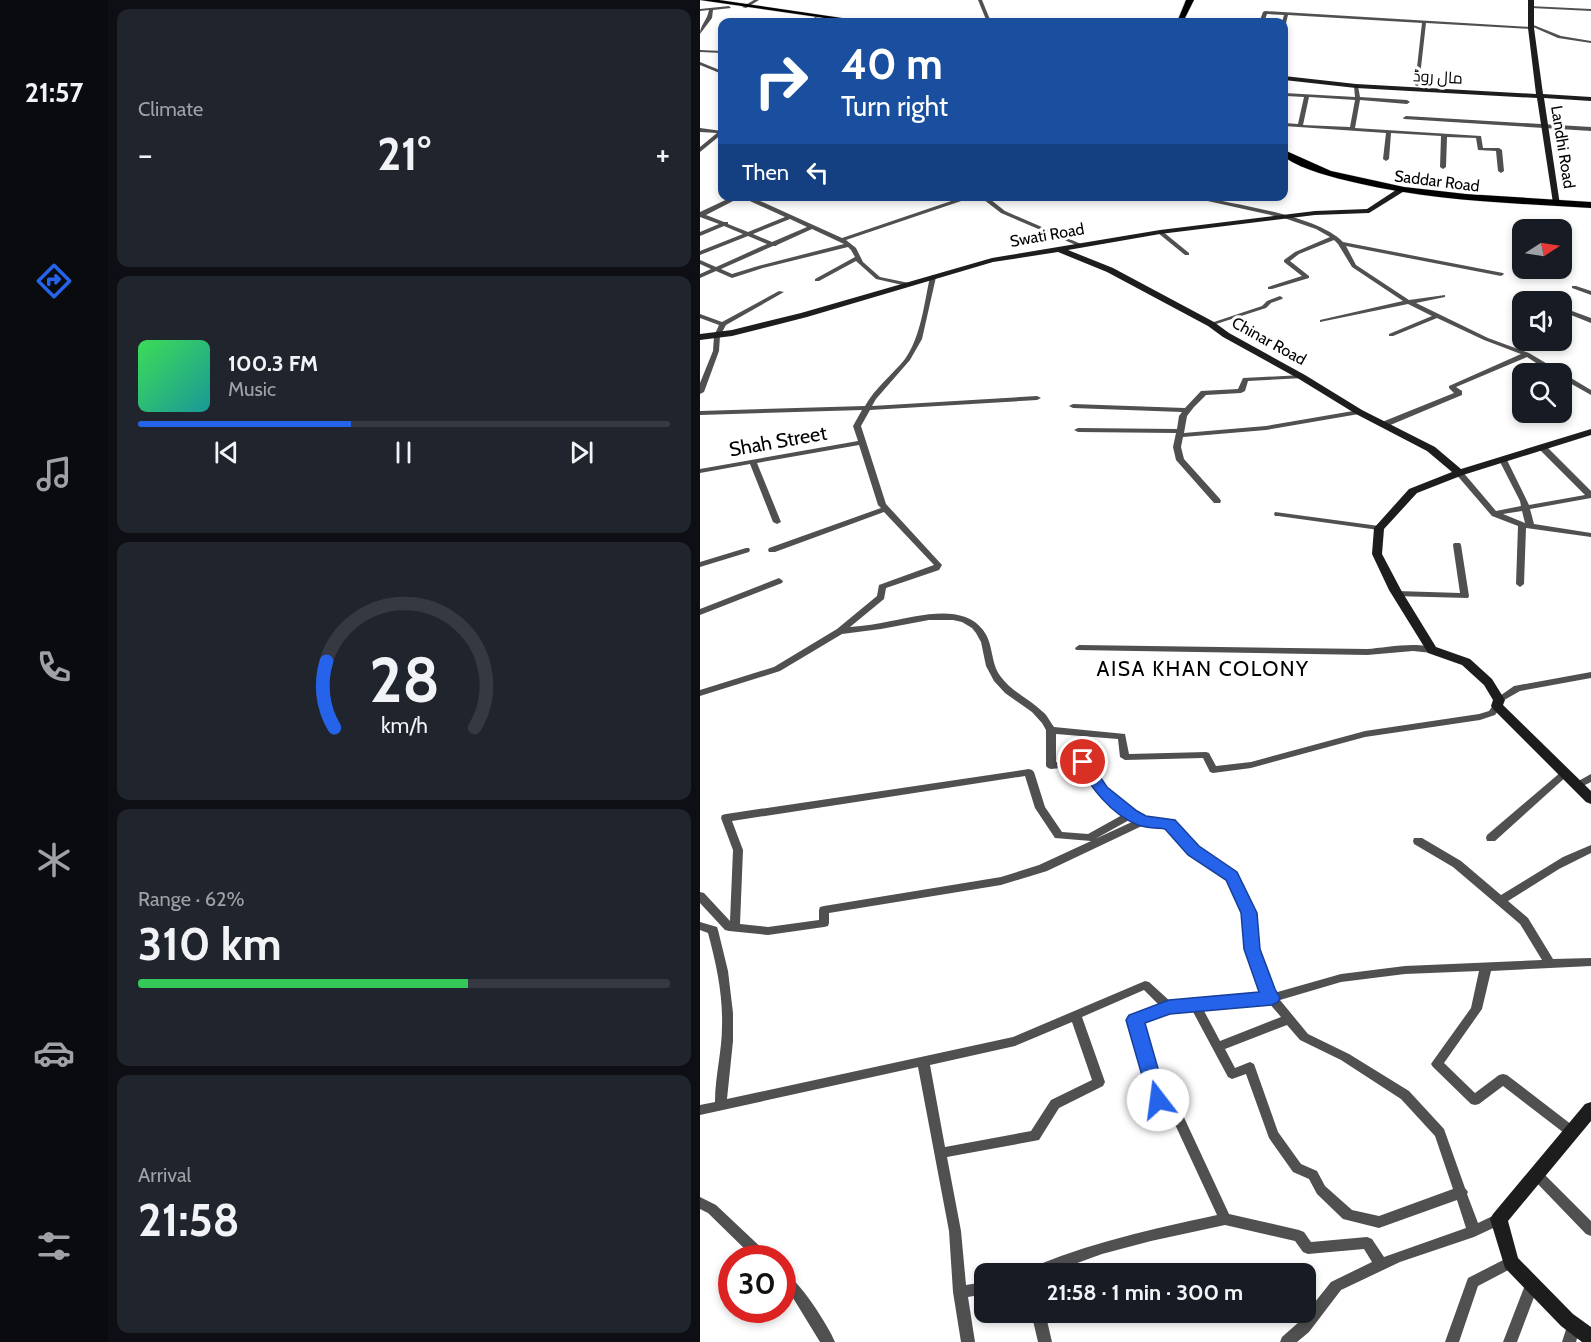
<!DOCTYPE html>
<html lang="en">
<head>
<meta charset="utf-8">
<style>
  :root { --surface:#171b24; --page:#20242c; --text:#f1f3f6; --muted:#9ea1a6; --line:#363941; --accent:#2563eb }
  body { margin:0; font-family:Cabin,Cairo,sans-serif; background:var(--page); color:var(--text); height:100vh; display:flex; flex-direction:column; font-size:22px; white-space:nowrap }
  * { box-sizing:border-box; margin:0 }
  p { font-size:20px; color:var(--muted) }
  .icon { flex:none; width:33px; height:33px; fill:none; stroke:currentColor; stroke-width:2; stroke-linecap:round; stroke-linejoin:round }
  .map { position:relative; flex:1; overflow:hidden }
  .panel { display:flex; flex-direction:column; gap:9px; padding:9px; background:#0d0f14; width:592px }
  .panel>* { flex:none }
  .top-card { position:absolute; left:18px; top:18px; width:570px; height:183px; border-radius:12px; box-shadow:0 3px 9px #0003; background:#1a4fa0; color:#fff; overflow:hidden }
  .needle { width:39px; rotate:78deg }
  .tools { position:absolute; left:812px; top:219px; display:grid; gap:12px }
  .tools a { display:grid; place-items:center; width:60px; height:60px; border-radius:12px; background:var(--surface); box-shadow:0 3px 9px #0003; font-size:30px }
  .speed { position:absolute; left:18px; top:1245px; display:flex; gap:12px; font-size:30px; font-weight:700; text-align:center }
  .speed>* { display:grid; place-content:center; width:78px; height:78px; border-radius:50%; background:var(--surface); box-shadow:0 3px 9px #0003; line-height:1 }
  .speed .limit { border:9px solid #d22; background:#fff; color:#111 }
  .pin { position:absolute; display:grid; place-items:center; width:51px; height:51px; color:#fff; margin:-26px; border:3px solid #fff; border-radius:50%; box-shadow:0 2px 6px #0007 }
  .me { position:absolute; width:66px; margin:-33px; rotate:345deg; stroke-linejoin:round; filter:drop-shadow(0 0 4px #0008) }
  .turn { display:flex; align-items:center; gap:21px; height:126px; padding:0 24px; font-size:27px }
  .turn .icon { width:78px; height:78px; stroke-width:2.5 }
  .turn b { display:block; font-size:42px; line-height:51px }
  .then { display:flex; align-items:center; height:57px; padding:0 24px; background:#0003; gap:12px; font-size:22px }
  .big { font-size:45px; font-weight:700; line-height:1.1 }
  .panel .tile { flex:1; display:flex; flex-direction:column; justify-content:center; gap:9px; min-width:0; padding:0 21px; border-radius:12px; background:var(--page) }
  .panel .dial { align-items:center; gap:0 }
  .dial svg { height:156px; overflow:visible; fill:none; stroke:var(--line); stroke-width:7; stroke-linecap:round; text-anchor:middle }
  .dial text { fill:var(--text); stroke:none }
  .song { display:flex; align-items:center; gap:18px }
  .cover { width:72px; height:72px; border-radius:9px; background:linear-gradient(135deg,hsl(130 70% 55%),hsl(180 70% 35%)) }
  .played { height:6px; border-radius:3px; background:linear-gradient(90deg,var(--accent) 40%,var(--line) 40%) }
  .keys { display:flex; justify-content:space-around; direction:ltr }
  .heat { display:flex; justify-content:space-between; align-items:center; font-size:33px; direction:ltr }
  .charge { height:9px; border-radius:4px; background:linear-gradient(90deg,#34c759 62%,var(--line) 0) }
  .trip { position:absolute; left:274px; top:1263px; width:342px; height:60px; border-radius:12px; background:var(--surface); box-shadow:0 3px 9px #0003; font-weight:700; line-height:60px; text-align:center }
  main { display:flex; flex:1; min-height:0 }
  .tab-bar { display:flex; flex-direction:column; width:108px; justify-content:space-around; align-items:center; background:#090b0e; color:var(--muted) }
  .tab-bar .icon { width:42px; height:42px }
  .tab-bar .current { color:var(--accent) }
  .tab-bar b { font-size:27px; color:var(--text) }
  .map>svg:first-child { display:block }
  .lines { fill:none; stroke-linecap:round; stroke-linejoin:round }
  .primary-casing { stroke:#dbdbdb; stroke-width:1 }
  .street { fill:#505050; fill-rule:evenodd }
  .secondary { fill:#1d1d1d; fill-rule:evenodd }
  .primary { fill:#000; fill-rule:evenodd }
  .route { fill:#2563eb; stroke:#184099; stroke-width:1.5 }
  .labels { text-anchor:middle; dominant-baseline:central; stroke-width:6; stroke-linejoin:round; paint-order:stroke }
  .far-street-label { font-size:16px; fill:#000; stroke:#fff }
  .street-label { font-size:20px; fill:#000; stroke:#fff }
  .neighbourhood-label { font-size:21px; letter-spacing:1.5px; fill:#000; stroke:#fff }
</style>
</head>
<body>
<main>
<nav class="tab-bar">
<b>21:57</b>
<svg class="icon current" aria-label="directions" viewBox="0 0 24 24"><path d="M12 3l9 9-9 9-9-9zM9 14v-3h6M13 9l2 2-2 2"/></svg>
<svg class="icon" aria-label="music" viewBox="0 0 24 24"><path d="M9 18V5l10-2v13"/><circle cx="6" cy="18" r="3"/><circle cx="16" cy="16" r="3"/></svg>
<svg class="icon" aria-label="phone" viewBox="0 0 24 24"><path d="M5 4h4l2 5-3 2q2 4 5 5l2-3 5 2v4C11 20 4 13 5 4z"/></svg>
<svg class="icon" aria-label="climate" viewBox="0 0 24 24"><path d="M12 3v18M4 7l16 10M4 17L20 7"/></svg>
<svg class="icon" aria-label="car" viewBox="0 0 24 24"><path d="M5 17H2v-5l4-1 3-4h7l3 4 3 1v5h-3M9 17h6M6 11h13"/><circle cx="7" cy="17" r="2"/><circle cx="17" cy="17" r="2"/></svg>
<svg class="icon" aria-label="filters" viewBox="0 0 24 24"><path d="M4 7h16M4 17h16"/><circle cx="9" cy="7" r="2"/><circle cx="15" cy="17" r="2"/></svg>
</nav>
<section class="panel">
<div class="tile"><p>Climate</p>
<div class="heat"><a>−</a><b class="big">21°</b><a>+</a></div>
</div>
<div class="tile">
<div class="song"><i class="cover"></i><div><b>100.3 FM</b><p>Music</p></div></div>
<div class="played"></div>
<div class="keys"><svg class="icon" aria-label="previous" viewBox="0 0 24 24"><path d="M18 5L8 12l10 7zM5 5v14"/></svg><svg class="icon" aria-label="pause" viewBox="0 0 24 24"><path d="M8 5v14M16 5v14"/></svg><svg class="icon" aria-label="next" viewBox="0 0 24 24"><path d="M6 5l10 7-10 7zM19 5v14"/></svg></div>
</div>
<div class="tile dial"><svg viewBox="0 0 100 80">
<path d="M14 69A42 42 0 1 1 86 69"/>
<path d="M14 69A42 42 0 0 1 10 35" stroke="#2563eb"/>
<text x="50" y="56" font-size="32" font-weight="700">28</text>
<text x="50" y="72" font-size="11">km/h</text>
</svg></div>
<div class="tile"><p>Range · 62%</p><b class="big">310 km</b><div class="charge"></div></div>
<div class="tile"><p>Arrival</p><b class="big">21:58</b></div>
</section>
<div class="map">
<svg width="891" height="1342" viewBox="0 0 891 1342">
  <rect width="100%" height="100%" fill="#fff"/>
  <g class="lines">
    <defs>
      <g id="primary">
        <path d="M0 0H19L169 22H152Z"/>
        <path d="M486 0H494L483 22H477Z"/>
        <path d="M584 150 631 171 704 187 766 194 891 202V208C812 203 733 201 657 183 632 177 605 171 584 157Z"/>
      </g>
    </defs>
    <!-- primary casing -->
    <use href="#primary" class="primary-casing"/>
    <!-- street -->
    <g class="street">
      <path d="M54 0H59L46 8 42 7Z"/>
      <path d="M278 0H282L291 22H287Z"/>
      <path d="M29 6 31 8 13 10 12 18 0 34C0 25 7 21 9 10L0 11V9Z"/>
      <path d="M829 6 891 9V11L831 8Z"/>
      <path d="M565 11 831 27 829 25 831 24 861 36 891 41V43L858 38 833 27 831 29 726 23 719 85 717 86 715 85 722 23 588 15 586 23 584 24 582 22 584 15 567 14 564 22 516 20 515 22H511L515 18 560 20 563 12Z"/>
      <path d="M115 17 119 18 113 22H109Z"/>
      <path d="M0 50 22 51V53L0 52Z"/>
      <path d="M0 62 22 71V74L0 65Z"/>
      <path d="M656 85 658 86 660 97 707 100 710 102 707 104 660 100 655 128 781 136 783 148H799L802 150 804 171 801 173 798 171 796 151 778 150 776 138 747 137 746 167 743 169 740 167 741 136 691 133 689 159 686 161 683 159 686 133 584 126V123L598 124 604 97 586 96 584 95V93L655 97 654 86ZM609 97 655 100 650 127 603 125Z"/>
      <path d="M706 116 891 127V131L704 119 703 118Z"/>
      <path d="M0 128 22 131V134L0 152V147L17 133 0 132Z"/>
      <path d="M34 196H49L142 238 266 196H276L146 240 156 248 163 262 180 277 209 283V285L207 286 176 279 156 261 119 281H115V279L155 257 151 250 148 247 63 268 32 278 16 271 0 278V274L11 269 0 264V260L16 267 67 244 48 236 0 255V251L43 234 24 226 0 236V232L19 224 0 217V212ZM41 197 85 217 48 232 28 224V222H24L6 215ZM90 219 107 227 72 242 53 234ZM112 229 144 244 58 266 32 274 21 269 73 246H76L77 245Z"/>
      <path d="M279 196H286L305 211 381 244 376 245 301 213Z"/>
      <path d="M485 196H498C536 205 617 215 643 242L803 273 804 274 801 276 646 246 656 265 709 300 745 295V297L716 303 788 338 829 353 891 390V395L861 378V374H853L827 357 756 387 762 391V395L688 426H682V422L754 393 749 388V386L821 354 784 340 737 318 693 336H689V334L732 316 708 304 620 322V320L703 301 652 267 638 244 634 240 599 254 590 261 609 276V278L572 289H568V287L602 276 584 262V260L595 252 630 237 616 229 584 218Z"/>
      <path d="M458 231H462L489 253V255H485L458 233Z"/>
      <path d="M233 275 236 277 222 339 210 360 176 399 172 406 337 396 341 398 337 400 170 410 161 426 186 504 242 565 239 570 186 588 184 599 150 627C164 626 178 624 191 621 218 616 263 603 283 630 294 644 290 663 301 677 312 692 330 699 343 712 348 716 350 722 354 727L425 734 429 754 506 752 509 753 516 766 551 762 665 731 779 714 789 711 794 704H800L802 706 795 715 780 720 665 737 551 768 513 773 510 772 503 758 425 760 420 757 418 739 356 734V762L383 759 386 760 405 788 435 812 445 818 474 821 497 847 536 874 554 913 557 949 572 990 574 993 641 974 705 966 842 960 820 924 753 867 714 844 713 841 714 838H722L761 861 801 895 863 857 891 845V853L859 869 808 901 828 918 853 959 891 958V966L791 971 782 1009 744 1063 775 1093 799 1075 803 1074 807 1075 876 1128 878 1132 876 1136 872 1137 868 1136 803 1086 779 1104 775 1105 771 1104 733 1067 731 1064 733 1061 771 1008 779 971 705 974 641 982 580 1000 608 1034 649 1054 709 1091 744 1129 765 1188 768 1192 767 1194 778 1223 799 1213 804 1215 805 1219 804 1223 774 1237 700 1262 641 1290 609 1332 597 1342H580L582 1337 599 1322 631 1282 672 1262 664 1249 608 1254 603 1252 595 1241 525 1225 451 1241 402 1254 347 1274H325L326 1270C388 1243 452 1229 517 1215L466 1105 454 1104 452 1100 429 1020 431 1017 460 1006 444 990 382 1017 405 1082 403 1086 359 1108 339 1140 247 1157 261 1231 266 1285 285 1282V1294L268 1297 275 1342H261L253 1292 249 1231 218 1067 0 1115V1105L15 1102C15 1076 22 1052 22 1026 23 994 16 963 8 933L0 930V922L17 927 18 930 28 971 33 1013V1041L27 1099 313 1037 445 981 449 982 471 1002 563 994 547 949 544 913 528 879 489 853 467 827 444 825 347 871 301 885 129 913V923L128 926 124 927 68 935 29 931 25 930 0 903V892L4 893 30 921 33 850 21 818 22 815 26 814 329 769 332 770 334 772 345 807 362 832 388 834 424 814 399 792 380 766 351 769 348 768 346 766V730L342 723 332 712 305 693 294 681 286 666 281 642 276 633 272 628 262 622 253 620H229L181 629 142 634 80 671 0 696V690L74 667 137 629 177 596 179 585 234 565 184 512 75 552H69L68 550 69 548 181 508 178 505 159 445 57 463 81 522 77 524 73 522 50 464 0 473V469L158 441 153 426 162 410 0 415V411L165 406C175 388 192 375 205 359 221 336 224 304 230 277ZM325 776 335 808 355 838 391 841 339 865 301 877 124 906 120 907 119 910V920L68 927 40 924 43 850 32 821ZM431 819 434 821 395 839ZM569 1003 581 1017 520 1041 503 1009ZM492 1010 528 1077 532 1079 546 1074 569 1138 593 1172 609 1179 617 1194 643 1219 679 1228 757 1200 766 1228 684 1257 672 1239 667 1237 611 1242 604 1232 599 1230 529 1214 474 1096 462 1095 441 1022 470 1012ZM372 1022 392 1080 351 1100 331 1131 245 1147 230 1065 315 1046ZM587 1025 600 1040 641 1060 701 1099 735 1136 753 1189 679 1216 652 1210 625 1186 617 1171 601 1164 578 1132 554 1064 550 1062 535 1068 525 1049Z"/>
      <path d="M872 286H876L891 291V295L872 288Z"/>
      <path d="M79 291 84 292 26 325 20 336 19 351 4 392 0 394V383L13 351 14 336 19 325 0 318V314L22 322Z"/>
      <path d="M824 292 844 301 845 302H836L822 295 821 294Z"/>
      <path d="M580 296 583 298 582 299 571 303 566 308 513 325 511 326 508 324 562 306 567 301Z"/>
      <path d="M861 307 891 318V323L861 311Z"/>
      <path d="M602 375 605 377 604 378 548 381 545 391 541 393 506 395 494 407 487 416 484 433 566 426 659 410 663 412 659 414 566 430 483 437 481 447 484 459 520 499 521 501 520 503H514L476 460 473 447 476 433 378 432 374 430 378 428 477 429 479 416 482 412 373 408 369 406 373 404 485 408 501 391 538 389 543 378Z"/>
      <path d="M840 446H846L891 491V498L830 509 834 524 891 533V537L826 528 824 584 820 587 816 584 818 526 792 516 755 473 759 471H762L796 511 821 506 820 501 799 460 803 458 807 460 829 505 885 495 840 450ZM822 511 825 523 803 514Z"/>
      <path d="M575 512 679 526 683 528 679 530 578 516H575L574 514Z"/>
      <path d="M754 543H760L761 545 769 596 768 598 694 596 693 594 694 592 697 591 760 593 753 545Z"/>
      <path d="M46 548H49L50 550 49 552 0 567V562Z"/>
      <path d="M79 578 83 581 82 583 0 615V609Z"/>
      <path d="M379 645 667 649C685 648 722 640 736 650L732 653 713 651 667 655 376 650 375 648Z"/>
      <path d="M891 672V678L820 691 799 703 794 700 814 686Z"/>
      <path d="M864 771 867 772 869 774 867 776 795 841H787L786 838 787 835 861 772Z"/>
      <path d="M891 774V782L879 788H873L871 786 873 784Z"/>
      <path d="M836 1168 840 1170 891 1221V1236L886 1234 832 1178 830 1174 832 1170Z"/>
      <path d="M0 1197 16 1205 68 1254 69 1258H54L8 1213 0 1209Z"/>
      <path d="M811 1256 816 1258 818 1262 816 1266 778 1286 759 1342H745L768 1278Z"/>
      <path d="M82 1271C98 1278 128 1325 135 1342H120L90 1293 82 1286Z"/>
      <path d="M832 1278 837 1280 839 1284 817 1342H803L827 1280Z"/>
      <path d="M331 1312H345L352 1342H338Z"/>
      <path d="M874 1318 879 1320 881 1325 876 1342H862L869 1320Z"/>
    </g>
    <!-- secondary -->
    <g class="secondary">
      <path d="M828 0H834V28L843 94 891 97V101L844 98 860 205 853 203 837 98 656 88 584 80V76L656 84 836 94 828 28Z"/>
      <path d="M699 188 706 190 669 213 615 215 460 234 368 250 413 268 514 322 529 333 605 375 662 410 735 447 761 469 891 429V435L763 475 717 493 684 529 682 554 701 590 736 647 770 659 792 679 805 700 803 705 891 791V804L886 802 793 709 791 706 793 700 784 685 762 665 728 653 689 590 672 554 674 528 709 489 752 472 727 451 656 414 599 379 523 337 508 326 407 272 358 252 293 262 107 317 32 336 0 340V334L32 330 101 313 292 258 460 230 615 211 667 209Z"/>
      <path d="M891 1102V1121L808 1221 818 1258 873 1314 891 1327V1342H882L861 1326 805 1268 790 1219 793 1214 885 1104Z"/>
    </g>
    <!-- primary -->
    <use href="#primary" class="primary"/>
  </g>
  <!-- route -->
  <path class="route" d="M383 757 388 759 407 787 437 811 446 816 475 820 499 846 537 872 557 913 560 949 575 989 580 998 578 1002 572 1005 470 1014 445 1023 467 1100 465 1105 458 1107 452 1105 449 1100 426 1020 429 1015 469 1000 559 992 544 949 541 913 526 880 488 855 465 829C456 828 446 828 438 825 410 814 391 787 376 762Z"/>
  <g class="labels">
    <!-- far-street labels -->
    <g class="far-street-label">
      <text transform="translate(738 77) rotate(3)">مال روڈ</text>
      <text transform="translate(863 147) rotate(81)">Landhi Road</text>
      <text transform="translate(737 181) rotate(7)">Saddar Road</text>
      <text transform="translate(347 235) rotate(-10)">Swati Road</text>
      <text transform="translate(569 341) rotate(29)">Chinar Road</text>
    </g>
    <!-- street labels -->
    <g class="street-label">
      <text transform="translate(78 441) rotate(-10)">Shah Street</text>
    </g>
    <!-- neighbourhood labels -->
    <g class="neighbourhood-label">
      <text x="503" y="668">AISA KHAN COLONY</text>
    </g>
  </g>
</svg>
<div class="tools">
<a><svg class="needle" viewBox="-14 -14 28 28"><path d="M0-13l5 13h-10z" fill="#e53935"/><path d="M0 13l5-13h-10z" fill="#9ea1a6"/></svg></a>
<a><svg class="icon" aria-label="sound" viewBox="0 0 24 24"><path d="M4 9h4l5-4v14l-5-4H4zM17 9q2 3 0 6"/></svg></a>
<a><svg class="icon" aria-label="search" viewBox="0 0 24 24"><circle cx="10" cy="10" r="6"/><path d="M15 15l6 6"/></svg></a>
</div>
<div class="speed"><div class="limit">30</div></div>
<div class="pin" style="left:383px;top:762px;background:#d93025"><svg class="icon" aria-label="arrive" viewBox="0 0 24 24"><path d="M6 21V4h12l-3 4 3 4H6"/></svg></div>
<svg class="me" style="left:458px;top:1100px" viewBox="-20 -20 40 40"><circle r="19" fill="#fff"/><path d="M0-13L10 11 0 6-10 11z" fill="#2563eb"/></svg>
<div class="trip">21:58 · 1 min · 300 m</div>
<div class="top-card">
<div class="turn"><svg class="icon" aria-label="right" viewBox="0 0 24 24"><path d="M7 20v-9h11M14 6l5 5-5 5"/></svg><div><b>40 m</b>Turn right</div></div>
<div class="then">Then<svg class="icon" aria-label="left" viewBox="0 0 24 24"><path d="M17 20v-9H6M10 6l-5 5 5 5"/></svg></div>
</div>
</div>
</main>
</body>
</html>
